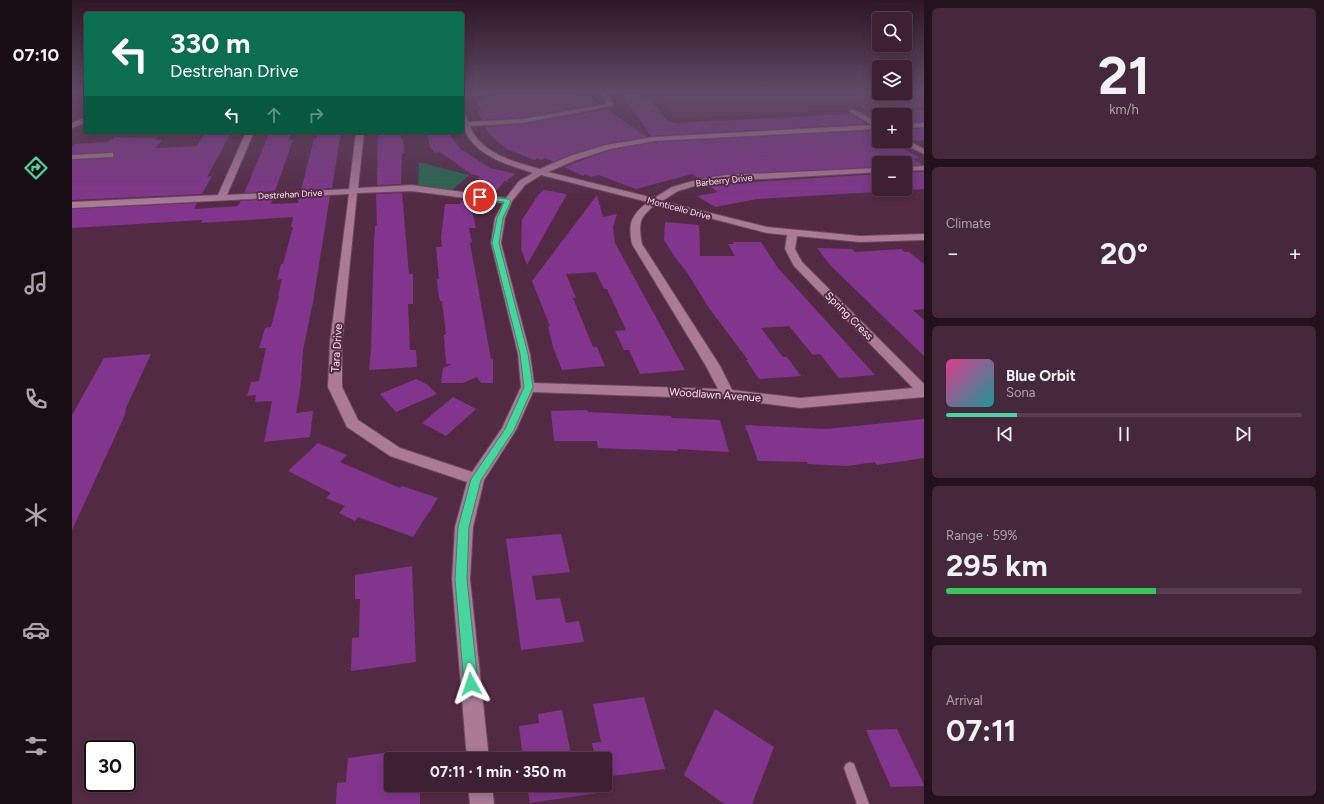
<!DOCTYPE html>
<html lang="en">
<head>
<meta charset="utf-8">
<style>
  :root { --surface:#3e2033; --page:#45283b; --text:#f1f3f6; --muted:#ada3ac; --line:#573e4e; --accent:#48d49d }
  body { margin:0; font-family:Figtree,sans-serif; background:var(--page); color:var(--text); height:100vh; display:flex; flex-direction:column; font-size:15px; white-space:nowrap }
  * { box-sizing:border-box; margin:0 }
  p { font-size:13px; color:var(--muted) }
  .icon { flex:none; width:22px; height:22px; fill:none; stroke:currentColor; stroke-width:2; stroke-linecap:round; stroke-linejoin:round }
  .map { position:relative; flex:1; overflow:hidden }
  .details { display:flex; flex-direction:column; gap:8px; padding:8px; background:#22121c; width:400px }
  .details>* { flex:none }
  .hud { position:absolute; left:12px; top:12px; width:380px; height:122px; border-radius:4px; box-shadow:0 2px 10px #0003,0 0 0 1px var(--line); background:#0b6e4f; color:#fff; overflow:hidden }
  .controls { position:absolute; left:800px; top:12px; display:grid; gap:8px }
  .controls a { display:grid; place-items:center; width:40px; height:40px; border-radius:4px; background:var(--surface); box-shadow:0 2px 10px #0003,0 0 0 1px var(--line); font-size:20px }
  .speed { position:absolute; left:12px; top:740px; display:flex; gap:8px; font-size:20px; font-weight:700; text-align:center }
  .speed>* { display:grid; place-content:center; width:52px; height:52px; border-radius:50%; background:var(--surface); box-shadow:0 2px 10px #0003,0 0 0 1px var(--line); line-height:1 }
  .speed .limit { border:2px solid #111; border-radius:6px; background:#fff; color:#111 }
  .pin { position:absolute; display:grid; place-items:center; width:34px; height:34px; color:#fff; margin:-17px; border:2px solid #fff; border-radius:50%; box-shadow:0 1px 4px #0007 }
  .me { position:absolute; width:44px; margin:-22px; rotate:355deg; stroke-linejoin:round; filter:drop-shadow(0 0 3px #0008) }
  .turn { display:flex; align-items:center; gap:14px; height:84px; padding:0 20px; font-size:18px }
  .turn .icon { width:52px; height:52px; stroke-width:2.5 }
  .turn b { display:block; font-size:28px; line-height:34px }
  .lanes { display:flex; align-items:center; height:38px; padding:0 20px; background:#0003; justify-content:center; gap:20px; direction:ltr }
  .lanes .off { opacity:.35 }
  .big { font-size:30px; font-weight:700; line-height:1.1 }
  .details .widget { flex:1; display:flex; flex-direction:column; justify-content:center; gap:6px; min-width:0; padding:0 14px; border-radius:6px; background:var(--page) }
  .details .dial { align-items:center; gap:0 }
  .dial b { font-size:52px; line-height:1 }
  .song { display:flex; align-items:center; gap:12px }
  .cover { width:48px; height:48px; border-radius:6px; background:linear-gradient(135deg,hsl(330 70% 55%),hsl(180 70% 35%)) }
  .played { height:4px; border-radius:2px; background:linear-gradient(90deg,var(--accent) 20%,var(--line) 20%) }
  .keys { display:flex; justify-content:space-around; direction:ltr }
  .heat { display:flex; justify-content:space-between; align-items:center; font-size:22px; direction:ltr }
  .charge { height:6px; border-radius:3px; background:linear-gradient(90deg,#34c759 59%,var(--line) 0) }
  .trip { position:absolute; left:312px; top:752px; width:228px; height:40px; border-radius:4px; background:var(--surface); box-shadow:0 2px 10px #0003,0 0 0 1px var(--line); font-weight:700; line-height:40px; text-align:center }
  main { display:flex; flex:1; min-height:0 }
  .menu { display:flex; flex-direction:column; width:72px; justify-content:space-around; align-items:center; background:#190d14; color:var(--muted) }
  .menu .icon { width:28px; height:28px }
  .menu .on { color:var(--accent) }
  .menu b { font-size:18px; color:var(--text) }
  .map>svg:first-child { display:block }
  .built { fill:#61304f }
  .green { fill:#22684c }
  .building { fill:#82358c }
  .lines { fill:none; stroke-linecap:round; stroke-linejoin:round }
  .service-casing { stroke:#6a485e; stroke-width:2 }
  .minor-casing { stroke:#6a485e; stroke-width:2 }
  .service { fill:#aa7a97; fill-rule:evenodd }
  .minor { fill:#aa7a97; fill-rule:evenodd }
  .route { fill:#48d49d; stroke:#2f8a66 }
  .labels { text-anchor:middle; dominant-baseline:central; stroke-width:4; stroke-linejoin:round; paint-order:stroke }
  .far-street-label { font-size:9px; fill:#fde7f3; stroke:#532a44 }
  .street-label { font-size:11px; fill:#fde7f3; stroke:#532a44 }
</style>
</head>
<body>
<main>
<nav class="menu">
<b>07:10</b>
<svg class="icon on" aria-label="directions" viewBox="0 0 24 24"><path d="M12 3l9 9-9 9-9-9zM9 14v-3h6M13 9l2 2-2 2"/></svg>
<svg class="icon" aria-label="music" viewBox="0 0 24 24"><path d="M9 18V5l10-2v13"/><circle cx="6" cy="18" r="3"/><circle cx="16" cy="16" r="3"/></svg>
<svg class="icon" aria-label="phone" viewBox="0 0 24 24"><path d="M5 4h4l2 5-3 2q2 4 5 5l2-3 5 2v4C11 20 4 13 5 4z"/></svg>
<svg class="icon" aria-label="climate" viewBox="0 0 24 24"><path d="M12 3v18M4 7l16 10M4 17L20 7"/></svg>
<svg class="icon" aria-label="car" viewBox="0 0 24 24"><path d="M5 17H2v-5l4-1 3-4h7l3 4 3 1v5h-3M9 17h6M6 11h13"/><circle cx="7" cy="17" r="2"/><circle cx="17" cy="17" r="2"/></svg>
<svg class="icon" aria-label="filters" viewBox="0 0 24 24"><path d="M4 7h16M4 17h16"/><circle cx="9" cy="7" r="2"/><circle cx="15" cy="17" r="2"/></svg>
</nav>
<div class="map">
<svg width="852" height="804" viewBox="0 0 852 804">
  <rect width="100%" height="100%" fill="#532a44"/>
  <!-- built -->
  <path class="built" d="M582 92H807V93H833V92H852V107L601 118Z"/>
  <!-- green -->
  <path class="green" d="M347 162 397 175 380 190 346 185Z"/>
  <!-- building -->
  <g class="building">
    <path d="M454 92H500L507 97 516 96 527 104 451 118 409 120 406 111H409L405 100H412L411 97Z"/>
    <path d="M549 92H565L569 97H576L596 121 604 123 779 114 795 124 579 136Z"/>
    <path d="M534 109 575 137 534 144 497 155 481 162 473 158 469 160 465 158 463 160 435 149 420 137 413 127 451 124Z"/>
    <path d="M852 110V122H833V115H807V121L792 113Z"/>
    <path d="M852 128V140L840 141 833 138V129Z"/>
    <path d="M807 130V141H828L819 142 848 158 841 159 851 165 833 166V163H807V167L655 174 626 178 620 174 564 189 527 175 520 177 513 174 511 176 492 167 538 150 582 142 585 144 584 142Z"/>
    <path d="M198 132H220L217 140H221L203 191 172 193Z"/>
    <path d="M247 132H269L260 188 229 190 242 139H244Z"/>
    <path d="M328 132 329 138H331L332 153H330L329 184 305 185 306 133Z"/>
    <path d="M355 132H376L390 151H392L418 168 444 174 435 180 437 182 433 181 425 190 400 188V192L397 191 400 188 398 187 408 180 406 179 408 176 399 174 368 152 363 153 358 147Z"/>
    <path d="M159 133 135 177 140 176 130 194 0 200V160L41 158 42 157 41 152 0 154V147L3 144 36 142 43 137 85 138 83 140H90L84 148 125 146 133 134Z"/>
    <path d="M833 172H852V189L685 199 643 207 625 196 646 192 636 185 807 174V189H833Z"/>
    <path d="M472 190 495 194 455 265 449 249 450 220 466 195Z"/>
    <path d="M330 193 337 274H341V304H336L338 350H344L345 367 297 370 299 349 302 243 303 226 305 225 304 194Z"/>
    <path d="M525 195 531 217 545 214 541 227 543 243 613 370 568 374 557 350H552L543 331 554 330 535 289H532L524 272 494 274 504 298H501L521 347H525L533 366 490 370 481 347 476 326H478L460 281Z"/>
    <path d="M258 196 241 302 231 350 229 383 224 413 241 411 238 437 192 442 200 401 183 402 184 395 175 396 179 382 187 381 194 348H187L193 328 199 327 207 296H206L210 279 205 280 209 264H211L221 227H219L221 217 129 223 130 220 0 228V209L125 203 122 209 166 206 169 201 201 199 199 204 226 203 227 198Z"/>
    <path d="M391 199 400 200V211L404 228H397L400 242 398 243 419 359H421V383H409L405 377 391 383H369L371 368 380 364H374L372 335 374 334 370 301H368L366 291 365 279H367L364 247H370L369 238 373 204H388Z"/>
    <path d="M593 222 627 225 628 256H663L656 244H662L661 242H689L706 268 803 375 767 378 748 354 741 355 717 326 689 328 711 357H715L729 376 687 379 674 360H676L637 308 614 271 602 256 592 240Z"/>
    <path d="M745 248 780 249 783 252 829 249 833 252H837L852 264V309L841 310 852 320V356L759 266Z"/>
    <path d="M79 354 53 410H54L52 417 0 530V415L32 358Z"/>
    <path d="M344 379 356 385 365 394 324 412 308 394Z"/>
    <path d="M381 397 404 409 374 436 350 423Z"/>
    <path d="M515 410 516 412 599 416 600 418 648 420 657 452 605 449 606 451 526 448 525 441H482L479 411Z"/>
    <path d="M852 419V458L805 465 803 462 775 466 736 464 735 462 686 461 673 425 754 429Z"/>
    <path d="M246 443 275 455 268 462 328 488 330 486 366 498 341 537 286 517 283 521 267 513 273 506 254 498 259 493 216 471Z"/>
    <path d="M489 534 498 572 460 576 464 600 488 598 494 623 507 621 512 642 449 650 434 539Z"/>
    <path d="M340 566 344 662 279 671 280 638 287 637 288 599H283V575Z"/>
    <path d="M572 697 593 769 533 777V759H523L520 743 529 742 521 704Z"/>
    <path d="M643 709 702 747 680 804H652L612 775Z"/>
    <path d="M490 710 500 759H451L447 726 467 723 466 714Z"/>
    <path d="M825 729 852 785V786L819 787 794 730Z"/>
    <path d="M319 752V785H348V804H264L265 783 274 782 276 758Z"/>
    <path d="M455 785H533V792L458 803Z"/>
  </g>
  <g class="lines">
    <defs>
      <path id="service" d="M778 762 782 764 797 804H785L772 768 774 764Z"/>
      <g id="minor">
        <path d="M390 92H418L415 94 390 96Z"/>
        <path d="M529 92H535L541 105 540 106 451 123 398 126C408 153 442 162 468 169L498 156 534 145 582 137 800 125 778 112 777 111 780 109 807 123V129L582 141 538 149 504 160 476 172 582 198 600 187 628 179 655 175 807 168V172L655 181 629 184 606 191 590 201 695 227 788 236 852 234V240L788 242 725 236 723 249 730 262 852 384V397L728 408 655 399 461 392 444 430 412 480 401 527 398 579 417 759H395L380 579 383 527 395 482 318 456 275 427 256 387 258 342 277 194 0 208V202L146 195 174 132H182L155 195 277 189 284 132H292L286 188 340 185 434 198 447 181 461 173C436 165 400 155 391 126 389 122 390 116 390 111L393 113 396 122 451 119 534 104ZM469 175 576 202C559 215 556 223 560 244L634 366 646 389 462 383 458 354 429 243 433 218 440 201 453 185ZM340 191 431 203 423 218 419 243 446 354 449 387 430 428 400 472 328 448 286 420 270 387V342L285 193ZM584 204 695 233 715 235 713 249 722 266 841 388 728 398 660 390 648 366 570 244C566 222 567 218 584 204Z"/>
        <path d="M14 117V122L0 128V123Z"/>
        <path d="M852 123V127L833 128V124Z"/>
        <path d="M833 139 852 149V154L830 143 829 141H833Z"/>
        <path d="M38 153H41V157L0 159V155Z"/>
        <path d="M852 166V170L833 171V167Z"/>
        <path d="M396 785H420L422 804H398Z"/>
      </g>
    </defs>
    <!-- service casing -->
    <use href="#service" class="service-casing"/>
    <!-- minor casing -->
    <use href="#minor" class="minor-casing"/>
    <!-- service -->
    <use href="#service" class="service"/>
    <!-- minor -->
    <use href="#minor" class="minor"/>
  </g>
  <!-- sky -->
  <linearGradient id="sky" x2="0" y2="1"><stop stop-color="#2e1725"/><stop offset="0.45" stop-color="#604a67"/><stop offset="1" stop-color="#604a67" stop-opacity="0"/></linearGradient>
  <rect width="852" height="204" fill="url(#sky)"/>
  <!-- route -->
  <path class="route" d="M406 196 436 199 439 201 431 218 427 243 456 354 461 387 442 430 409 480 397 527 395 579 406 684 404 689 399 691 394 689 392 684 383 579 386 527 399 479 433 429 452 387 448 354 420 243 425 218 432 202 408 199H406Z"/>
  <g class="labels">
    <!-- far-street labels -->
    <g class="far-street-label">
      <text transform="translate(652 180) rotate(-6)">Barberry Drive</text>
      <text transform="translate(218 194) rotate(-3)">Destrehan Drive</text>
      <text transform="translate(607 208) rotate(15)">Monticello Drive</text>
    </g>
    <!-- street labels -->
    <g class="street-label">
      <text transform="translate(777 316) rotate(45)">Spring Cress</text>
      <text transform="translate(265 348) rotate(-86)">Tara Drive</text>
      <text transform="translate(643 395) rotate(4)">Woodlawn Avenue</text>
    </g>
  </g>
</svg>
<div class="controls">
<a><svg class="icon" aria-label="search" viewBox="0 0 24 24"><circle cx="10" cy="10" r="6"/><path d="M15 15l6 6"/></svg></a>
<a><svg class="icon" aria-label="layers" viewBox="0 0 24 24"><path d="M12 4l9 5-9 5-9-5zM3 14l9 5 9-5"/></svg></a>
<a>+</a>
<a>−</a>
</div>
<div class="speed"><div class="limit">30</div></div>
<div class="pin" style="left:408px;top:197px;background:#d93025"><svg class="icon" aria-label="arrive" viewBox="0 0 24 24"><path d="M6 21V4h12l-3 4 3 4H6"/></svg></div>
<svg class="me" style="left:399px;top:684px" viewBox="-20 -20 40 40"><path d="M0-17L14 15 0 8-14 15z" fill="#48d49d" stroke="#fff" stroke-width="4"/></svg>
<div class="trip">07:11 · 1 min · 350 m</div>
<div class="hud">
<div class="turn"><svg class="icon" aria-label="left" viewBox="0 0 24 24"><path d="M17 20v-9H6M10 6l-5 5 5 5"/></svg><div><b>330 m</b>Destrehan Drive</div></div>
<div class="lanes"><svg class="icon" aria-label="left" viewBox="0 0 24 24"><path d="M17 20v-9H6M10 6l-5 5 5 5"/></svg><svg class="icon off" aria-label="ahead" viewBox="0 0 24 24"><path d="M12 20V5M6 11l6-6 6 6"/></svg><svg class="icon off" aria-label="right" viewBox="0 0 24 24"><path d="M7 20v-9h11M14 6l5 5-5 5"/></svg></div>
</div>
</div>
<section class="details">
<div class="widget dial"><b>21</b><p>km/h</p></div>
<div class="widget"><p>Climate</p>
<div class="heat"><a>−</a><b class="big">20°</b><a>+</a></div>
</div>
<div class="widget">
<div class="song"><i class="cover"></i><div><b>Blue Orbit</b><p>Sona</p></div></div>
<div class="played"></div>
<div class="keys"><svg class="icon" aria-label="previous" viewBox="0 0 24 24"><path d="M18 5L8 12l10 7zM5 5v14"/></svg><svg class="icon" aria-label="pause" viewBox="0 0 24 24"><path d="M8 5v14M16 5v14"/></svg><svg class="icon" aria-label="next" viewBox="0 0 24 24"><path d="M6 5l10 7-10 7zM19 5v14"/></svg></div>
</div>
<div class="widget"><p>Range · 59%</p><b class="big">295 km</b><div class="charge"></div></div>
<div class="widget"><p>Arrival</p><b class="big">07:11</b></div>
</section>
</main>
</body>
</html>
